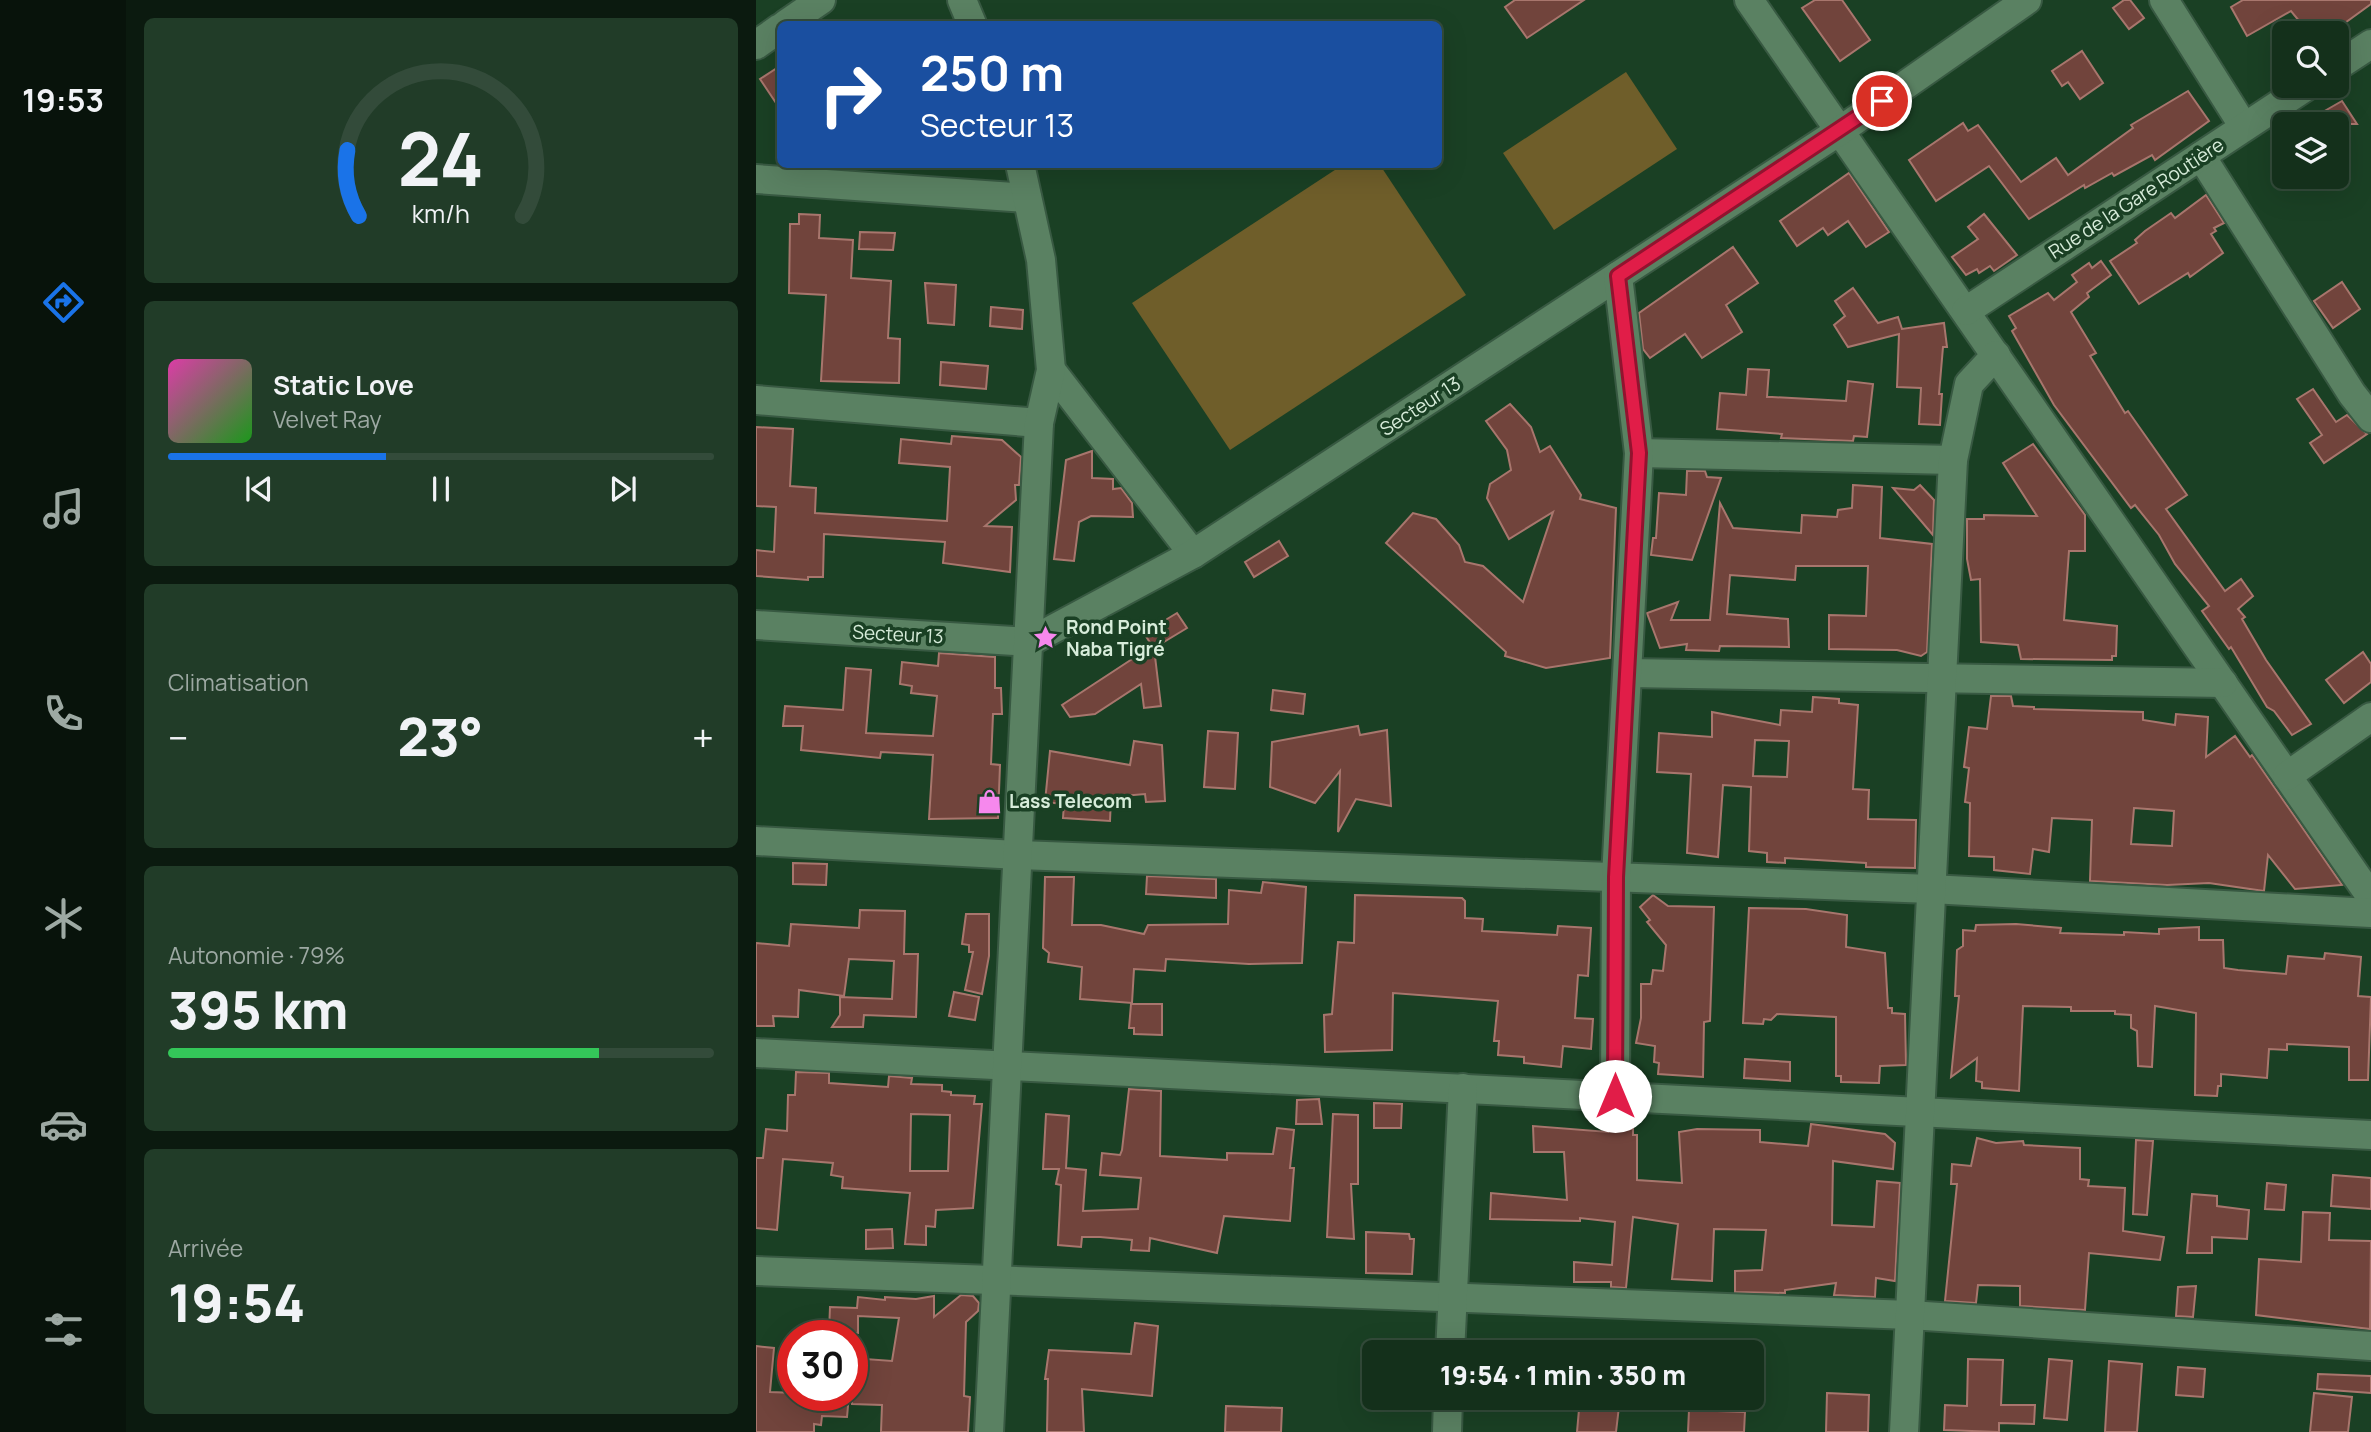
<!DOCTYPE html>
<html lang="fr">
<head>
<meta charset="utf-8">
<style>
  :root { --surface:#14301b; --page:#213c28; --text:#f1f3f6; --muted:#9da9a3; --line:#334b3a; --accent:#1a73e8 }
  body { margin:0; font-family:Manrope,sans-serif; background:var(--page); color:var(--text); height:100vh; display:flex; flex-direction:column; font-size:26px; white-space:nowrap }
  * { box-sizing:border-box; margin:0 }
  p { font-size:23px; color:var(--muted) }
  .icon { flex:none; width:38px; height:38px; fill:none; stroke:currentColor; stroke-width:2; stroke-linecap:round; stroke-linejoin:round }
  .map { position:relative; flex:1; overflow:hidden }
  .drawer { display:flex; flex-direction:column; gap:18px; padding:18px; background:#0b1a0f; width:630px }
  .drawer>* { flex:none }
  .banner { position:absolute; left:21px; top:21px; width:665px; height:147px; border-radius:10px; box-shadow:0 7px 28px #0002,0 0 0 2px var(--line); background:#1a4fa0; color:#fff; overflow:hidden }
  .fabs { position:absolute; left:1516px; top:21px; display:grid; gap:14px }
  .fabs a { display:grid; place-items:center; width:77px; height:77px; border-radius:10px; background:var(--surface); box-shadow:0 7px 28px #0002,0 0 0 2px var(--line); font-size:35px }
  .speed { position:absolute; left:21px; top:1320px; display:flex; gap:14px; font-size:35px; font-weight:700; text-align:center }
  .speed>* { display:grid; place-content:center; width:91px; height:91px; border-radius:50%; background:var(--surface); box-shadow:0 7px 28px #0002,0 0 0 2px var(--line); line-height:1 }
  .speed .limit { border:10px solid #d22; background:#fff; color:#111 }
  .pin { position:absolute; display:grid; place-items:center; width:60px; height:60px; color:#fff; margin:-30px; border:4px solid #fff; border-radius:50%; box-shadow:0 2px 7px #0007 }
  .me { position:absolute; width:77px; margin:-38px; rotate:0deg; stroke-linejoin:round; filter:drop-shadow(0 0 5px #0008) }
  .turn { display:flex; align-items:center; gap:24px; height:147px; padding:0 28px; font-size:32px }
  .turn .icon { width:91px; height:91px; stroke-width:2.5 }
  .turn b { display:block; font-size:49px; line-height:60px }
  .big { font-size:52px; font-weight:800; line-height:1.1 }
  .drawer .widget { flex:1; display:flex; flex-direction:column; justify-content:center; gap:10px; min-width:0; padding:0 24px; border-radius:10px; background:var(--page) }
  .drawer .dial { align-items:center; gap:0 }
  .dial svg { height:182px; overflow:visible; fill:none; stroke:var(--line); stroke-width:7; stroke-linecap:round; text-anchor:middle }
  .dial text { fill:var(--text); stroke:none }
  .song { display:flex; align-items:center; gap:21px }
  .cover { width:84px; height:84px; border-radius:10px; background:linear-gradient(135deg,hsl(320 70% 55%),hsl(120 70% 35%)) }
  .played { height:7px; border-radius:4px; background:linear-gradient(90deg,var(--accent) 40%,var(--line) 40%) }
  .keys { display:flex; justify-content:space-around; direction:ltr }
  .heat { display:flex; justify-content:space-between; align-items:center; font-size:38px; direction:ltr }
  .charge { height:10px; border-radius:5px; background:linear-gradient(90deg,#34c759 79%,var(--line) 0) }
  .trip { position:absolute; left:606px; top:1340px; width:402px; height:70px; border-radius:10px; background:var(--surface); box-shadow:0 7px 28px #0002,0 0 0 2px var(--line); font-weight:800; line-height:70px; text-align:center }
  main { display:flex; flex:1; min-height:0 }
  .tab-bar { display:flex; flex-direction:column; width:126px; justify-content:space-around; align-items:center; background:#08130b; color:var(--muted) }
  .tab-bar .icon { width:49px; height:49px }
  .tab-bar .on { color:var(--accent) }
  .tab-bar b { font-size:32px; color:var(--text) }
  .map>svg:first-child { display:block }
  .green { fill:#6f5e2a }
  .building { fill:#71443c; stroke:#a8766d; stroke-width:2; fill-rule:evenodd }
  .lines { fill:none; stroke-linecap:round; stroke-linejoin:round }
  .minor-casing { stroke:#385942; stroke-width:32 }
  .minor { stroke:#5a8162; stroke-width:28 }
  .route-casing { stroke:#92132f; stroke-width:18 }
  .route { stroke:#e11d48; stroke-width:12 }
  .labels { text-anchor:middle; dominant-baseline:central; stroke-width:7; stroke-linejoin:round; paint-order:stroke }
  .street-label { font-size:19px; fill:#d7ecda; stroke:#1a4024 }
  .poi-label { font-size:19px; font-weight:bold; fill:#d7ecda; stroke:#1a4024; text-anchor:start }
</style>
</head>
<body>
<main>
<nav class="tab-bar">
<b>19:53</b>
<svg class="icon on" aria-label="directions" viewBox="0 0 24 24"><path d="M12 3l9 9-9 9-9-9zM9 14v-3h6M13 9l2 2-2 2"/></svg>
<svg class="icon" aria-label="music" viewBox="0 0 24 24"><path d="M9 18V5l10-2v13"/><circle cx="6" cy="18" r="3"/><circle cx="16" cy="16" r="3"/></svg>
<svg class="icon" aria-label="phone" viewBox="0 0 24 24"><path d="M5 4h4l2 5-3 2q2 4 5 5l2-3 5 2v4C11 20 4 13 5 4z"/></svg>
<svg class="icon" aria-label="climate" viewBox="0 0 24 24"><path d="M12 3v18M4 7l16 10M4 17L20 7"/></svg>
<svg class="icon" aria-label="car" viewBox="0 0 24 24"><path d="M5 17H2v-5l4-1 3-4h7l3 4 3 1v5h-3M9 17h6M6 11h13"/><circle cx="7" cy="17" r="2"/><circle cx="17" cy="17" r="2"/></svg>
<svg class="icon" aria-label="filters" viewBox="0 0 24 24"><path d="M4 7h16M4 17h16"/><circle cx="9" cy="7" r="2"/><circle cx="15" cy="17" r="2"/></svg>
</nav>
<section class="drawer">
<div class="widget dial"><svg viewBox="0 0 100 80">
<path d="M14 69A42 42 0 1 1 86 69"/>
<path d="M14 69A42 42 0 0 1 9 40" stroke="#1a73e8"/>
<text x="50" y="56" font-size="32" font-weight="700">24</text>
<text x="50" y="72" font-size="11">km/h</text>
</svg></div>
<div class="widget">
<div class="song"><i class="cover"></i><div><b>Static Love</b><p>Velvet Ray</p></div></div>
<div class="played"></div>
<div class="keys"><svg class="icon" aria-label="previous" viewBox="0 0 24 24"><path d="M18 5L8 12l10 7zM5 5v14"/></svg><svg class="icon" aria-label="pause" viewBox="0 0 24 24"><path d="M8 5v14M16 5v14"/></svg><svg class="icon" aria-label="next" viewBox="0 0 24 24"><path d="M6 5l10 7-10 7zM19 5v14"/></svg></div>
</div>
<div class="widget"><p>Climatisation</p>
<div class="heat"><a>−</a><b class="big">23°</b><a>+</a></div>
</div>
<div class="widget"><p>Autonomie · 79%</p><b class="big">395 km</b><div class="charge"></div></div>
<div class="widget"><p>Arrivée</p><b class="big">19:54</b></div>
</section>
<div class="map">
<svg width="1615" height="1432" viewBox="0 0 1615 1432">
  <rect width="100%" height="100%" fill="#1a4024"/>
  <!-- green -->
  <g class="green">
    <path d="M870 72 921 149 798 230 747 153Z"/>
    <path d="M588 164 624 165 710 295 474 450 376 303Z"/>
  </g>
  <!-- building -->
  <g class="building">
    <path d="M759 0H828L771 38 749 7Z"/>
    <path d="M1059 0H1086L1114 40 1084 61 1046 8Z"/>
    <path d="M1368 0H1374L1388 18 1373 29 1357 8Z"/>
    <path d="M1487 0H1615V4L1575 33H1553L1535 11 1491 36 1475 7Z"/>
    <path d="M1326 51 1347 83 1324 99 1312 82 1306 86 1296 71Z"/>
    <path d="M24 66V109L4 79Z"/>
    <path d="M1432 91 1453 121 1399 160 1396 155 1358 176 1356 173 1329 188 1328 185 1273 219 1233 166 1180 201 1153 160 1207 123 1212 131 1222 125 1265 182 1300 158 1312 175 1377 128 1375 125Z"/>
    <path d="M1586 101 1601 124H1546Z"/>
    <path d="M1093 173 1133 232 1110 247 1092 221 1072 235 1067 228 1041 246 1024 221Z"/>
    <path d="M1450 195 1468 223 1458 228 1460 231 1455 234 1467 253 1434 277 1432 273 1383 304 1354 261 1381 243 1379 240 1389 231 1415 213 1419 218Z"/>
    <path d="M43 214 64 215 63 238 97 240 95 278 135 281 132 338 144 339 143 383 65 381 70 295 33 293 34 224H43Z"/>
    <path d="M1228 214 1261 255 1238 271 1234 266 1223 273 1221 269 1210 275 1196 257 1222 239 1212 227Z"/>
    <path d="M104 232 139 233 137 250 103 249Z"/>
    <path d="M977 247 1002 283 970 305 986 332 946 358 929 334 894 358 887 349 883 313Z"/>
    <path d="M1345 261 1355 275 1331 293 1333 297 1315 312 1340 353 1334 356 1369 413 1372 411 1431 495 1410 509 1469 591 1485 579 1497 596 1482 609 1489 617 1486 619 1510 660 1555 724 1536 735 1518 711 1511 707 1475 647 1473 649 1446 611 1453 606 1419 564 1403 535 1379 505 1375 508 1298 405 1256 331 1260 328 1253 316 1292 293 1298 300 1321 282 1316 275 1333 263 1336 268Z"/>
    <path d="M1586 282 1604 309 1577 328 1558 301Z"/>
    <path d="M169 283 200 285 198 325 172 323Z"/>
    <path d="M1097 288 1122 323 1142 317 1146 329 1188 323 1191 347H1187L1183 394H1186L1184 425 1163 424 1165 388 1141 387 1143 334 1092 347 1078 325 1089 316 1079 301Z"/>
    <path d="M235 307 267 310 266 329 234 326Z"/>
    <path d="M185 362 232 366 230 389 184 385Z"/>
    <path d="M992 369 1013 370 1011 397H1016L1090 401 1092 381 1117 384 1111 437 1098 436 1097 441 1025 438 1026 434 961 429 964 393 990 395Z"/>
    <path d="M1557 389 1580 422 1591 415 1611 434 1568 463 1554 443 1566 435 1541 399Z"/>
    <path d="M754 404 775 427 784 452 794 446 825 495 824 499 860 508 854 658 790 668 749 656 750 652 630 543 657 513 680 519 703 545 709 562 727 566 767 602 797 512 753 539 731 498 734 484 755 470 751 450 730 421Z"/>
    <path d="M0 427 37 429 34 486 60 488 59 513 191 521 194 467 143 463 145 439 195 444 196 436 246 440 265 457 263 485H259L260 500 229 526 256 527 254 572 187 563 189 542 68 534 67 577H52V580L0 576V550L18 552 20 507 0 506Z"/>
    <path d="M1277 444 1329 515V551H1313L1308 620 1361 626 1360 656H1356V660L1265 659 1262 645 1225 642 1224 579 1215 580 1211 559V519H1228V515L1281 516 1247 463Z"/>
    <path d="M336 451V478L357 479V489L365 488 376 503 377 517 335 516 323 522 318 561 298 559 310 460Z"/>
    <path d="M931 471H949L951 477 965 478 936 560 895 555 897 538H900L903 493 930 495Z"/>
    <path d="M1097 485 1126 487 1124 538 1176 544 1171 652 1165 656 1141 650 1073 649V615L1110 616 1112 566H1040L1039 580 974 575 971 614 1032 619 1033 647 964 646 963 651 930 650 931 644 904 648 891 613 922 602 915 620H954L964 503 977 528 1045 533 1046 515 1081 517 1082 510 1096 508Z"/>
    <path d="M1164 485 1178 500 1177 535 1137 488 1158 490Z"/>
    <path d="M523 541 532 556 498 577 489 562Z"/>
    <path d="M421 613 431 628 398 648 405 706 388 708 385 684 339 714 314 717 306 705 396 646 388 633Z"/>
    <path d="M1607 652 1615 664V682L1588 703 1570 680Z"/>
    <path d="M183 653 239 657V688H245L246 714H237L235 764 244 765 242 818 173 819 177 755 125 752 124 758 45 750 47 726H27L29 706 87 710 90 668 115 670 110 733 177 736 181 696 155 693 156 686 144 684 146 662 182 666Z"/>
    <path d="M517 690 549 694 547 714 515 710Z"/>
    <path d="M1235 696H1255L1257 706 1278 707V709L1387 712V720L1419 725 1420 714 1452 717 1450 757 1479 736 1494 757 1496 755 1586 885 1539 889 1512 855 1508 891 1453 883 1411 885 1334 881 1336 820 1296 818 1293 852 1277 849 1274 874 1238 870V857L1213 856 1214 803 1209 802 1213 768 1208 767 1213 727 1231 729ZM1378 808 1418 811 1416 846 1375 844Z"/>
    <path d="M1057 697 1083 699V703L1102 705 1097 789 1113 790 1112 819 1160 820 1159 868 1110 867V863L1029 858V863L1011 862V853L993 851 995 787 967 785 962 857 931 853 935 774 901 772 903 733 956 737V712L1024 725 1025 710 1056 712ZM999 740 1033 741 1031 777 997 776Z"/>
    <path d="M602 726 604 735 631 730 635 806 600 799 582 832 584 771 559 803 514 787 516 742Z"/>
    <path d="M452 731 482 733 479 789 448 787Z"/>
    <path d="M378 741 406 745 409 801 390 802 389 794 355 797 354 821 307 818 308 804 289 802 294 751 374 765Z"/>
    <path d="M37 863 71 864 70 885 37 884Z"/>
    <path d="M391 876 460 879V898L390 894Z"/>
    <path d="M289 877H318L316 925H345L388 934 392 925 472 924 473 890 505 893 507 882 550 887 546 963 493 964 410 959 409 971 378 969 376 1003 324 999 326 967 292 962 293 953 287 948Z"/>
    <path d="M599 895 706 898 709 901V918L727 919 726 931 801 935 802 926 835 928 832 976 822 975 819 1018 837 1019 835 1049 807 1046 805 1067 768 1063V1057L742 1055 743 1041H738L742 1001 637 993 636 1050 569 1052 568 1015 576 1014 582 942 598 943Z"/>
    <path d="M897 895 912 906 958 907 954 1021 948 1022 947 1077 902 1074 903 1063 898 1062 899 1046 880 1043 885 1018V984H895L897 970 907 971 910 945 891 922 894 920 884 907Z"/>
    <path d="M993 908 1050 909 1091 915 1090 947 1129 953 1132 1008H1136V1013L1149 1014 1150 1065 1124 1066 1123 1083 1085 1082V1076H1080V1017L1021 1014 1015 1020 1008 1019 1007 1024 987 1023Z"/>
    <path d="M104 910 149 911 148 954H162L160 1017 108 1015 107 1027H76L84 1015V997L136 999 138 961 93 959 88 996 43 990 42 1017 17 1016 18 1026H0V943L33 946 35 924 103 928Z"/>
    <path d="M210 914H233V956L226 994 209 990 217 952H213V945L206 944Z"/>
    <path d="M1260 924 1305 928 1304 933 1368 935V932L1403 934V929L1443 927V940H1467L1468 968 1482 970 1530 974 1532 956 1568 959 1569 953 1605 957 1602 996 1615 997 1612 1080H1593V1047L1531 1044V1050L1513 1049 1511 1078 1465 1074V1086H1462L1461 1096 1439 1095 1440 1013 1399 1006 1396 1067 1382 1066 1381 1031 1375 1028V1015L1359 1014V1011H1315V1007L1267 1006 1263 1091 1226 1088V1082L1220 1081 1221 1058 1195 1077 1203 996H1199L1201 950 1207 946V930L1219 931 1220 925Z"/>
    <path d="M198 992 223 997 219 1020 193 1016Z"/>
    <path d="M375 1004H406V1035L378 1034V1028H373Z"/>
    <path d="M989 1059 1034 1062V1081L988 1078Z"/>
    <path d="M40 1072 73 1073V1083L132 1087 133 1076 156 1078 155 1084 186 1085V1091L195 1092V1095L219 1096 218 1104H226L217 1208 180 1210 179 1227 170 1226V1245L149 1244 154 1193 86 1188 87 1177 75 1175 77 1163 27 1159 21 1230 0 1228V1158H7L10 1129 31 1131 32 1095H39ZM155 1114 194 1115 192 1171H154Z"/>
    <path d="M373 1089 405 1091 404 1156 471 1160V1153L517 1154 521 1128 538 1130 534 1168H538L534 1221 468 1216 461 1253 394 1238 393 1251 375 1250 376 1240 344 1237H326L325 1247 302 1245 305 1185 300 1184 303 1169H287L290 1114 313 1116 310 1168 330 1170 327 1211 382 1209 385 1178 344 1175 346 1153 364 1155 366 1150Z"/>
    <path d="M541 1100 563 1099 566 1124H540Z"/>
    <path d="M618 1103 646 1104 645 1128H618Z"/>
    <path d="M577 1114 602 1115V1184H595L598 1239 571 1237Z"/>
    <path d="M1055 1124 1129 1134 1139 1143 1137 1169 1077 1161 1076 1225 1118 1227 1121 1181 1144 1183 1139 1281 1120 1278 1119 1297 1078 1295 1080 1283 1029 1290V1293L979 1292V1271L1006 1270 1010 1230 958 1229 956 1281 916 1279 922 1224 877 1217 870 1288 855 1287V1282H818V1262L856 1265 859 1222 824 1218V1221L734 1219 735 1193 811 1200 808 1152H778L777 1126 852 1132V1129H877V1135H881V1180L926 1183 923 1132 941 1129 1004 1130V1142L1052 1146Z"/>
    <path d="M1221 1138 1240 1143 1267 1141 1268 1145 1324 1148V1179L1333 1180 1332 1186 1369 1188 1367 1231 1408 1237 1404 1260 1333 1253 1329 1310 1264 1306V1286L1222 1285 1220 1303 1189 1301 1201 1184H1195L1196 1164 1215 1166Z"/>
    <path d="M1380 1140 1397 1141 1391 1215 1377 1214Z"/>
    <path d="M1577 1175 1615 1178V1209L1575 1206Z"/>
    <path d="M1511 1183 1530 1185 1528 1210 1509 1209Z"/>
    <path d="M1436 1194 1461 1196V1206L1493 1210 1491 1239 1456 1237V1253H1431Z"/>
    <path d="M1547 1212 1574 1213 1573 1240 1615 1241 1614 1329 1500 1315 1503 1259 1545 1262Z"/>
    <path d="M136 1229 137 1248 110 1249V1230Z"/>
    <path d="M610 1232 653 1234 654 1239H658L656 1274 610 1273Z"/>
    <path d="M1440 1286 1437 1317 1420 1316 1422 1287Z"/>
    <path d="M205 1295 217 1296 223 1303 222 1311 210 1322 208 1396 214 1397 212 1432H125L126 1405 96 1404V1358L136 1361 143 1318 102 1316V1333L73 1332 74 1307 101 1308 102 1297 129 1300V1297L160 1299 178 1296V1317Z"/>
    <path d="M379 1323 402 1326 396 1396 326 1389 328 1432H291L292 1379H289L293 1350 375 1354Z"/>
    <path d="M0 1346 18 1348 14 1392 93 1395 91 1417 66 1416 65 1425 58 1424V1432H0Z"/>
    <path d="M1212 1359 1247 1360 1245 1405H1279L1278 1424 1243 1423V1432L1188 1430 1189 1405 1211 1406Z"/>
    <path d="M1293 1359 1316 1361 1311 1420 1288 1418Z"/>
    <path d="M1353 1361 1386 1364 1381 1432H1349Z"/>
    <path d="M1422 1367 1449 1369 1447 1397 1420 1395Z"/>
    <path d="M1562 1374 1615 1376V1393L1561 1389Z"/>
    <path d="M1071 1393 1113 1395 1112 1432H1070Z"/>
    <path d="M1558 1393 1596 1397 1592 1432H1554Z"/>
    <path d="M824 1398H864L860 1432H821Z"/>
    <path d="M470 1406 526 1408 525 1432H469Z"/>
    <path d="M933 1410 989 1412 988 1432H932Z"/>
  </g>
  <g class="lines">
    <defs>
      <g id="minor">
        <path d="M206 0 216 24"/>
        <path d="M993 0 1615 897"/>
        <path d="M1408 0 1488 127"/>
        <path d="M30 24 65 0"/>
        <path d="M0 45 24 28"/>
        <path d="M1580 67 1615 44"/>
        <path d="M1445 156 1596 394 1615 418"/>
        <path d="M0 179 271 198"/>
        <path d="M1210 311 1551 86"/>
        <path d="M295 370 437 554"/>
        <path d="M0 400 283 423"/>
        <path d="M883 453 1197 460"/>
        <path d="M0 625 273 642 437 554 1085 130 1271 0"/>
        <path d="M872 673 1467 683"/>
        <path d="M1531 776 1615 717"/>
        <path d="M0 841 263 855 1175 889 1615 913"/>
        <path d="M0 1053 1615 1135"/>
        <path d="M859 1096 860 877 883 453 862 276"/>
        <path d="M0 1271 1154 1315 1615 1346"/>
        <path d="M694 1353 707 1088"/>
        <path d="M233 1432 283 423 295 370 285 260 264 164"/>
        <path d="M691 1432 692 1398"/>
        <path d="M1148 1432 1197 460 1213 384 1240 355"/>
      </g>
    </defs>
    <!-- minor casing -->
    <use href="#minor" class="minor-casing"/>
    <!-- minor -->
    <use href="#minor" class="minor"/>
  </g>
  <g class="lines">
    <defs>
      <path id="route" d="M859 1096 860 877 883 453 862 276 1126 101"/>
    </defs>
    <!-- route casing -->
    <use href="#route" class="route-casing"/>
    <!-- route -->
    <use href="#route" class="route"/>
  </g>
  <!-- icons -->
  <defs>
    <symbol id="sight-bare" viewBox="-9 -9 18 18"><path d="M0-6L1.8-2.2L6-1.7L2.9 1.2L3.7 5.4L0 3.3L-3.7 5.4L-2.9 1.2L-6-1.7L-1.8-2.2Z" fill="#f688ed" stroke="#1a4024" stroke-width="2.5" paint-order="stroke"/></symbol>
    <symbol id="shop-bare" viewBox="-9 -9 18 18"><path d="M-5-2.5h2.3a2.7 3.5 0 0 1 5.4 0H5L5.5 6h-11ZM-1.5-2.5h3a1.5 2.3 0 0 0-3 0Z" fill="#f688ed" stroke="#1a4024" stroke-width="2.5" paint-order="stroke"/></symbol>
  </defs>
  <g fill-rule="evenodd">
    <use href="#sight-bare" x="272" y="620" width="35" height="35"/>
    <use href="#shop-bare" x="216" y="784" width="35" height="35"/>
  </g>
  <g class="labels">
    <!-- street labels -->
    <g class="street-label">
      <text transform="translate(1380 198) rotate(-33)">Rue de la Gare Routière</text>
      <text transform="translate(664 406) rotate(-33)">Secteur 13</text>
      <text transform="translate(142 634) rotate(3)">Secteur 13</text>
    </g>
    <!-- poi labels -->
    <g class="poi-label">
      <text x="310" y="627">Rond Point<tspan x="310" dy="22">Naba Tigré</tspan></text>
      <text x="253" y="801">Lass Telecom</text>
    </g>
  </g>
</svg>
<div class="fabs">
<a><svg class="icon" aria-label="search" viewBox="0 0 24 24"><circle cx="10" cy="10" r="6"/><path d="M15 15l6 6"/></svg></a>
<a><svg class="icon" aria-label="layers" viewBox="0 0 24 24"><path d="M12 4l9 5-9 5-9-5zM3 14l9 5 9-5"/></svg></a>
</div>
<div class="speed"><div class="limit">30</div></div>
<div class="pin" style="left:1126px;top:101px;background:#d93025"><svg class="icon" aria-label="arrive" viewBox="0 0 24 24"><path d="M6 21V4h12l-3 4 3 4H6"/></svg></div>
<svg class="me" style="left:859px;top:1096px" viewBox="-20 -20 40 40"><circle r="19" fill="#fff"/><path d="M0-13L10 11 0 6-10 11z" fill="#e11d48"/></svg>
<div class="trip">19:54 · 1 min · 350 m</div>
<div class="banner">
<div class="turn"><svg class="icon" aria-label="right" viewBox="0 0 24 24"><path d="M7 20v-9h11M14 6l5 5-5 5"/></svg><div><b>250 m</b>Secteur 13</div></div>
</div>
</div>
</main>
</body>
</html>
